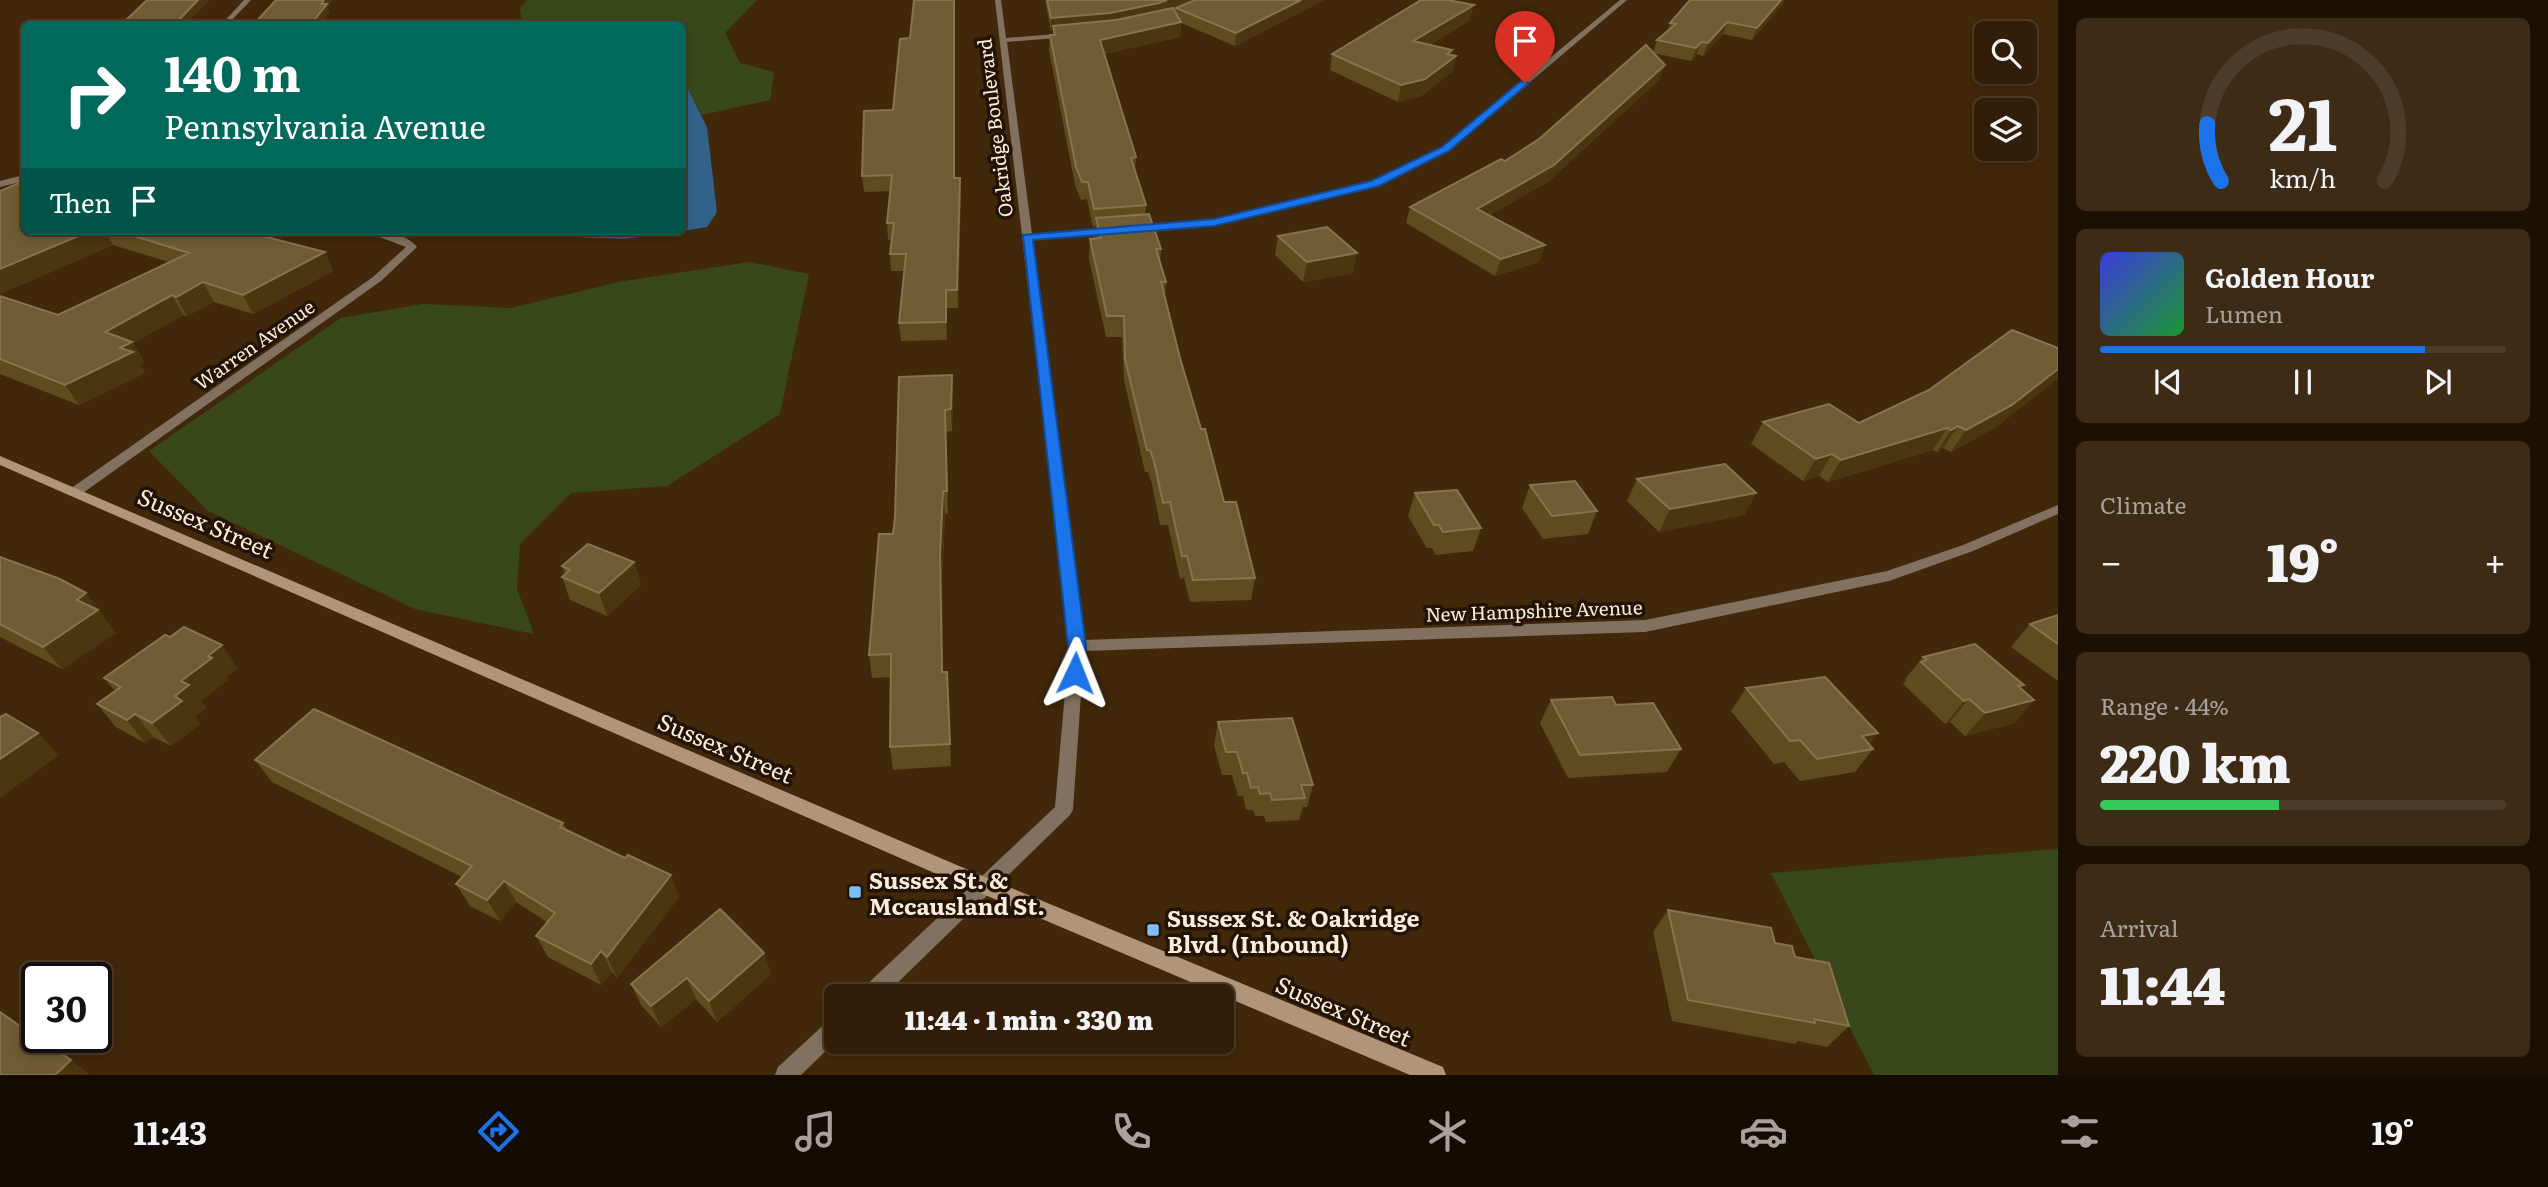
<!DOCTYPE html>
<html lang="en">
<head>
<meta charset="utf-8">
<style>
  :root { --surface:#321e08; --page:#3d2b16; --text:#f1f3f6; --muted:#a8a29c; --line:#4d3c29; --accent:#1a73e8 }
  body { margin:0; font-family:Literata,serif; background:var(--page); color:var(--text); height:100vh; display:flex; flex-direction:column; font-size:26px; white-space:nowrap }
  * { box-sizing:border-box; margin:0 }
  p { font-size:23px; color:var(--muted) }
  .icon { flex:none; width:38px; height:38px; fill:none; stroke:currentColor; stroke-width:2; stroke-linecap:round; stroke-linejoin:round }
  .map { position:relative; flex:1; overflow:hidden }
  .panel { display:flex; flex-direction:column; gap:18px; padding:18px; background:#1c1004; width:490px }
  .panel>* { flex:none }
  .banner { position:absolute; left:21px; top:21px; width:665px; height:214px; border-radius:10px; box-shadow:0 4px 10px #0003,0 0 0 2px var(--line); background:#00695c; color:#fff; overflow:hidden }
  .tools { position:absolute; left:1974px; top:21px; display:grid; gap:14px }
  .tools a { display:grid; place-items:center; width:63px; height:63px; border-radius:10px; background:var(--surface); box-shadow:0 4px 10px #0003,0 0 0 2px var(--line); font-size:35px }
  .speed { position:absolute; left:21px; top:962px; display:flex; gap:14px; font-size:35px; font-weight:700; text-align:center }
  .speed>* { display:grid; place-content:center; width:91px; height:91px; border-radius:50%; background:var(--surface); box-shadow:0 4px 10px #0003,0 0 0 2px var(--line); line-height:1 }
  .speed .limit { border:4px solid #111; border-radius:10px; background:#fff; color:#111 }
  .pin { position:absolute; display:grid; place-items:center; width:60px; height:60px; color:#fff; margin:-72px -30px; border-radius:50% 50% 50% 0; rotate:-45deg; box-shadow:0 0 7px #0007 }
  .pin .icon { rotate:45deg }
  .me { position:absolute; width:77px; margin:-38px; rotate:2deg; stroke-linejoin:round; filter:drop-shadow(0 0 5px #0008) }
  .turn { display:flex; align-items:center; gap:24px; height:147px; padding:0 28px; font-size:32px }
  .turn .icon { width:91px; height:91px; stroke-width:2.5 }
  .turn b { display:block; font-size:49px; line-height:60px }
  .then { display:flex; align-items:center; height:66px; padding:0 28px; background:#0003; gap:14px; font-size:26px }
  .big { font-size:52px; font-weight:800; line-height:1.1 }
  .panel .widget { flex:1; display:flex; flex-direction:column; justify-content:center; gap:10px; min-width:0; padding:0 24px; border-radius:10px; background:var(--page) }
  .panel .dial { align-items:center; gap:0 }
  .dial svg { height:182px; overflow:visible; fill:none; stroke:var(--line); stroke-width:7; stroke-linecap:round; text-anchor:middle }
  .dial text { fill:var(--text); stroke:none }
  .song { display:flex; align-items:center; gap:21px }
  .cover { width:84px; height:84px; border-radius:10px; background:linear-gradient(135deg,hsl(240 70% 55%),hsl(130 70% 35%)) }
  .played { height:7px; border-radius:4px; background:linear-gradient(90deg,var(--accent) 80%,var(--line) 80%) }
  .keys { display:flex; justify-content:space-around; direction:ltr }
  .heat { display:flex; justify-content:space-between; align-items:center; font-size:38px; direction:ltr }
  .charge { height:10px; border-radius:5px; background:linear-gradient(90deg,#34c759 44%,var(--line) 0) }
  .trip { position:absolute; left:824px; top:984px; width:410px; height:70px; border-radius:10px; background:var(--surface); box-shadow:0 4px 10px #0003,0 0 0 2px var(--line); font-weight:800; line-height:70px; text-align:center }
  .tab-bar { display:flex; height:112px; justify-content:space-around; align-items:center; background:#140c03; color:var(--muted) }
  .tab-bar .icon { width:49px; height:49px }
  .tab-bar .active { color:var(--accent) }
  .tab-bar b { font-size:32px; color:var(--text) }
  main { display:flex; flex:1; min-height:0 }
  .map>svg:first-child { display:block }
  .green { fill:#38481b }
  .water { fill:#326189 }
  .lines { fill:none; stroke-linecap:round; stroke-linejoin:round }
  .street { fill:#827160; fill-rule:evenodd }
  .secondary { fill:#b0957b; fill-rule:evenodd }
  .wall { fill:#5e4b20 }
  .shaded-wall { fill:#4c360f }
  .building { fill:#6f5c34; stroke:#86734f; stroke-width:2 }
  .route { fill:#1a73e8; stroke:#114b97; stroke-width:2 }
  .poi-dot { fill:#7bbef8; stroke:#221304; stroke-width:2.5 }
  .labels { text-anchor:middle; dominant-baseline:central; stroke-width:7; stroke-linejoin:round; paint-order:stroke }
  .street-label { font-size:19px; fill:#feecdc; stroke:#221304 }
  .near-street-label { font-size:23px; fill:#feecdc; stroke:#221304 }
  .near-poi-label { font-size:23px; font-weight:bold; fill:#feecdc; stroke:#221304; text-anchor:start }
</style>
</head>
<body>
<main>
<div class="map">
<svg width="2058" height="1075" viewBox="0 0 2058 1075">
  <rect width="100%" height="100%" fill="#42280a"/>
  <!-- green -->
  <g class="green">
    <path d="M527 0H757L725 33 740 63 774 72 770 100 702 115 687 87 683 86 682 24H522L520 8Z"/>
    <path d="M749 262 809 274 780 414 667 486 571 493 520 544 517 589 534 634 415 609 208 511 149 451 341 318 422 304 511 308 618 282Z"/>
    <path d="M2058 849V1075H1874L1771 873Z"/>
  </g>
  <!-- water -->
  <g class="water">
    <path d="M683 86 687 87 707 127 717 212 707 227 683 231Z"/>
    <path d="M553 231H682L624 239 554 236Z"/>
  </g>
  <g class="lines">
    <!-- street -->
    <g class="street">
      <path d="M244 0H251L228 24H222Z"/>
      <path d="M995 0H1001L1006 38 1069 33 1073 35 1069 37 1007 42 1032 234 1112 228 1117 231 1112 234 1032 240 1084 640 1645 620 1887 571 1963 545 2058 505V514L1973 551 1889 581 1645 632 1084 651 1073 810 1070 815 884 996H859L862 989 1055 807 1069 646Z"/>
      <path d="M1620 0H1627L1448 151 1378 186 1215 226 1136 232 1131 229 1136 226 1215 220 1372 182 1442 147Z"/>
      <path d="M24 175V181L0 187V181Z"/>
      <path d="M364 231C381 231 406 233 417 247L381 281 80 495H70L68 492 70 489 373 277 406 247Z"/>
      <path d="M836 1017V1041L801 1075H775L778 1067 829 1020Z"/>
    </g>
    <!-- secondary -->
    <path class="secondary" d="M0 456 992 880 1443 1067 1446 1075H1410L978 892 0 465Z"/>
  </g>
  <!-- wall -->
  <g class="wall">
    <path d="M914 0H955V178H960L961 194 958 308H947V340L901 341 899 323 904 271H891L890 254 891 240H888L887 223 890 191 864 192 862 176 893 110 910 38Z"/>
    <path d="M1045 0H1324L1235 46 1181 23 1180 37 1104 54 1136 157 1135 172 1146 205 1145 214 1161 249 1160 261 1166 282 1165 295 1180 358 1224 502 1255 578 1251 600 1190 602 1184 578 1180 579 1168 525H1160L1152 484 1148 472H1145L1124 380 1122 337H1106L1089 259 1090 239H1095L1096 226 1093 227 1087 199 1081 200 1075 185 1049 50 1050 35H1053V31H1051Z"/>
    <path d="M1783 4 1752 40 1723 34 1703 56 1697 54 1691 61 1653 53 1660 79 1549 181 1490 215 1545 245 1539 262 1495 276 1406 223 1410 207 1505 161 1539 139 1653 52 1657 40 1667 32 1670 23Z"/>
    <path d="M1470 20 1430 45 1456 56 1452 72 1421 96 1398 102 1330 70 1332 54Z"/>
    <path d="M0 191 24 231H257L259 235 325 252 333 271 253 314 214 302 187 316 183 315 133 343 144 362 140 364 145 373 79 405 0 374V296L58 315 169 262 113 245 0 294Z"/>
    <path d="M1278 236 1353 273 1303 282 1275 255Z"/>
    <path d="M2058 348V378L1996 427 1951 452 1943 448 1937 452 1933 450 1828 482 1819 476 1803 481 1751 444 1763 422 1859 423Z"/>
    <path d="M952 375 953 397 952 431 946 432 948 514H945L942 576 943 672H947L951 766 893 770 890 747 891 677 872 678 869 655 895 517Z"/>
    <path d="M1637 479 1756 493 1744 515 1659 532 1627 501Z"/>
    <path d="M1530 485 1597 511 1588 534 1543 539 1522 508Z"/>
    <path d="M1415 493 1481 528 1473 551 1436 555 1432 548H1427L1408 516Z"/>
    <path d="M0 557 104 616 103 617 116 633 62 669 0 637Z"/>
    <path d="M634 562 641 585 607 616 570 600 562 577 565 574 562 566Z"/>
    <path d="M2058 615V681L2011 647 2030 624Z"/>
    <path d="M1923 657 2021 689 2034 700 2014 723 1965 736 1950 722 1945 724 1903 684 1906 680 1905 679Z"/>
    <path d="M238 668 226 677 228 680 201 701 206 708 195 717 200 724 171 746 153 737 145 743 116 727 97 704 115 691 104 678Z"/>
    <path d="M1746 688 1878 733 1869 744 1873 749 1855 772 1800 781 1784 762 1774 764 1731 711Z"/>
    <path d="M1551 700 1616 705 1681 749 1667 772 1568 778 1540 723Z"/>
    <path d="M1218 722 1313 785 1307 807H1303L1299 820 1266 822 1264 816H1255L1253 810H1246L1243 796H1238L1232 775H1222L1214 745Z"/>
    <path d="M255 760 563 823 566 829 679 897 617 978 612 972 601 985 548 957 536 936 547 922 516 902 500 921 470 906 456 884 462 877 272 782Z"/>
    <path d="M720 909 771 974 717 1022 696 999 661 1027 641 1005 631 984Z"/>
    <path d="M1668 910 1775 943 1795 957 1849 1026 1827 1047 1798 1041 1795 1044 1672 1021 1653 932Z"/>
  </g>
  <!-- shaded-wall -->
  <g class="shaded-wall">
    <path d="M198 0H210L186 24H175Z"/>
    <path d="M324 0H333L328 7 330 12 320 24H311Z"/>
    <path d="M954 0H955V194L954 178Z"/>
    <path d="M1167 0H1199L1158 15 1053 26V31H1051V18Z"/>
    <path d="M1301 0H1324L1235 46 1236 33Z"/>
    <path d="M1781 0H1784L1783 4 1752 40 1757 28Z"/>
    <path d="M1474 5 1470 20 1410 57 1413 41Z"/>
    <path d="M1181 22 1180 37 1099 55 1100 40Z"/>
    <path d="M1727 22 1723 34 1703 56 1708 43Z"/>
    <path d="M1701 42 1697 54 1691 61 1696 48Z"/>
    <path d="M1452 50 1449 61 1456 56 1452 72 1421 96 1398 102 1401 85Z"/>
    <path d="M1665 65 1660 79 1549 181 1473 225 1477 209Z"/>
    <path d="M960 178 961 194 958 308 957 290Z"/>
    <path d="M90 231H105L113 245 0 294V269Z"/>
    <path d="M249 231H257L265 247 247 232Z"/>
    <path d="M1545 245 1539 262 1495 276 1501 259Z"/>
    <path d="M325 252 333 271 253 314 243 295Z"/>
    <path d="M1357 253 1353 273 1303 282 1307 262Z"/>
    <path d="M203 282 214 302 187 316 176 297Z"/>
    <path d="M946 290 947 308V340L946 322Z"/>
    <path d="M172 295 183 315 133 343 144 362 140 364 145 373 79 405 65 385 105 332Z"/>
    <path d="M2058 369V378L1996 427 1951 452 1966 430Z"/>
    <path d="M952 375 953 397 952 431 951 409Z"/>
    <path d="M945 410 946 432 948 514 947 491Z"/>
    <path d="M1958 426 1943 448 1937 452 1951 430Z"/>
    <path d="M1947 428 1933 450 1828 482 1841 460Z"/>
    <path d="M1832 454 1819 476 1803 481 1816 459Z"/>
    <path d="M943 491 945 514 942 576 944 695 942 672 940 553Z"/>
    <path d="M1756 493 1744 515 1659 532 1670 509Z"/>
    <path d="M634 562 641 585 607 616 599 593Z"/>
    <path d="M86 593 116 633 62 669 43 647 77 600Z"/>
    <path d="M222 645 238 668 226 677 228 680 201 701 206 708 195 717 200 724 171 746 152 723 175 696 181 681 208 656Z"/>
    <path d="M947 672 949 695 951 766 950 744Z"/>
    <path d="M1969 699 1950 722 1945 724 1964 701Z"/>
    <path d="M2034 700 2014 723 1965 736 1985 713Z"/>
    <path d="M135 714 153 737 145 743 127 720Z"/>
    <path d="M38 733 59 755 0 798V759Z"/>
    <path d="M1878 733 1864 750 1862 736Z"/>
    <path d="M671 875 679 897 617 978 607 957Z"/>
    <path d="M504 881 516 902 500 921 487 900Z"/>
    <path d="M601 951 612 972 601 985 591 964Z"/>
    <path d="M764 953 771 974 717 1022 709 1001Z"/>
    <path d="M687 978 696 999 661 1027 651 1006Z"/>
    <path d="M71 1060 90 1075H55Z"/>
  </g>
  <!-- building -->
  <g class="building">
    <path d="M147 0H198L175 24H122Z"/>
    <path d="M276 0H324L321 4H327L311 24H254Z"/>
    <path d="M914 0H954V178H960L957 290H946V322L899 323 906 254H890L894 223H887L892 175 862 176 864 111 893 110 900 39 910 38Z"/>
    <path d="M1047 0H1167L1159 3 1110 13 1051 18Z"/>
    <path d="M1195 0H1301L1236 33 1176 8Z"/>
    <path d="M1421 0H1448L1474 5 1413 41 1452 50 1447 54 1456 56 1425 79 1401 85 1332 54Z"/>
    <path d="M1690 0H1781L1757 28 1727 22 1708 43 1701 42 1696 48 1657 40 1676 24 1670 23Z"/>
    <path d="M1173 8 1181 22 1100 40 1136 157 1131 158 1146 205 1094 209 1088 182H1082L1076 167 1050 35H1055L1053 26 1116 20Z"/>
    <path d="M1646 45 1665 65 1554 165 1477 209 1545 245 1501 259 1410 207 1501 159 1505 161 1539 139Z"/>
    <path d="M24 181V231H90L0 269V191Z"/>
    <path d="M1149 214 1161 249H1156L1166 282H1161L1180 358 1201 429H1205L1224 502H1236L1255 578 1193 580 1187 556H1182L1170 502 1163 503 1154 461 1150 450H1147L1125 359 1124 316H1107L1090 239 1101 238 1096 218Z"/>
    <path d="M1327 227 1357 253 1307 262 1278 236Z"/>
    <path d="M118 231H249L247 232 325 252 243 295 203 282 176 297 172 295 105 332 132 342 120 348 133 352 65 385 0 359V296L58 315 189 253Z"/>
    <path d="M2012 330 2058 348V369L2012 405 1966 430 1958 426 1951 430 1947 428 1841 460 1832 454 1816 459 1763 422 1829 404 1859 423 1929 390Z"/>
    <path d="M952 375 951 409 945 410 947 491H943L940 553 942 672H947L950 744 890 747 891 654 869 655 879 534H893L895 517 899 377Z"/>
    <path d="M1725 464 1756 493 1670 509 1637 479Z"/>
    <path d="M1575 481 1597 511 1552 516 1530 485Z"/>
    <path d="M1457 490 1481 528 1443 532 1439 525H1434L1415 493Z"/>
    <path d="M588 544 634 562 599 593 562 577 570 570 562 566Z"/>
    <path d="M0 557 60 579 86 593 77 600 98 610 43 647 0 624Z"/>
    <path d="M2058 615V644L2030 624Z"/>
    <path d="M184 627 222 645 208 656 212 658 181 681 189 685 175 696 182 701 152 723 135 714 127 720 97 704 121 687 104 678 165 635 170 637Z"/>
    <path d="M1975 644 2024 685 2018 686 2034 700 1985 713 1969 699 1964 701 1921 662 1927 660 1923 657Z"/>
    <path d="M1825 677 1878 733 1862 736 1873 749 1817 759 1800 740 1790 741 1746 688Z"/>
    <path d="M1612 697 1616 705 1653 703 1681 749 1580 755 1551 700Z"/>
    <path d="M314 709 563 823 560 827 625 858 628 855 671 875 607 957 601 951 591 964 536 936 555 913 504 881 487 900 456 884 472 866 255 760Z"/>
    <path d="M6 714 38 733 0 759V717Z"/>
    <path d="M1292 718 1313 785H1301L1305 798 1272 800 1270 793 1260 794 1258 787 1251 788 1247 773H1243L1237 752H1226L1218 722Z"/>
    <path d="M720 909 764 953 709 1001 687 978 651 1006 631 984Z"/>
    <path d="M1668 910 1771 928 1775 943 1792 946 1795 957 1829 963 1849 1026 1814 1019 1815 1023 1688 1000Z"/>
    <path d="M0 1012 37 1038 71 1060 55 1075H0Z"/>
  </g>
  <!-- route -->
  <path class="route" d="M1521 81 1529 83 1449 151 1379 186 1214 226 1033 240 1086 646 1084 673 1075 680 1068 678 1066 673 1068 646 1023 235 1214 219 1371 181 1442 147Z"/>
  <!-- markers -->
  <g class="poi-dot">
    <rect x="848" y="885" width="14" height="14" rx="3.5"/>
    <rect x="1146" y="923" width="14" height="14" rx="3.5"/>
  </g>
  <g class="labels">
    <!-- street labels -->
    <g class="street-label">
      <text transform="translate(994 128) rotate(-97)">Oakridge Boulevard</text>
      <text transform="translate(254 344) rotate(-35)">Warren Avenue</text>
      <text transform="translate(1534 610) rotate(-2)">New Hampshire Avenue</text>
    </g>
    <!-- near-street labels -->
    <g class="near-street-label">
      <text transform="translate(206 522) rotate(23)">Sussex Street</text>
      <text transform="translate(726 747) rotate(23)">Sussex Street</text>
      <text transform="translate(1344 1010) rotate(23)">Sussex Street</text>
    </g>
    <!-- near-poi labels -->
    <g class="near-poi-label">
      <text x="869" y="879">Sussex St. &amp;<tspan x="869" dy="26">Mccausland St.</tspan></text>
      <text x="1167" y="917">Sussex St. &amp; Oakridge<tspan x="1167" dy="26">Blvd. (Inbound)</tspan></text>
    </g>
  </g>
</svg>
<div class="tools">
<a><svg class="icon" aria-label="search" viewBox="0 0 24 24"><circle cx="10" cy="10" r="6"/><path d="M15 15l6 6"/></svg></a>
<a><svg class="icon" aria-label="layers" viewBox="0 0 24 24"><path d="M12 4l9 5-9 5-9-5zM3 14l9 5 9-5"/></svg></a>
</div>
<div class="speed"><div class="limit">30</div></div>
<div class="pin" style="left:1525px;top:83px;background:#d93025"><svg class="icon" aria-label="arrive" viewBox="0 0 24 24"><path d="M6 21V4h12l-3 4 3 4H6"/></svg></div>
<svg class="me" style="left:1075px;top:673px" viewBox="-20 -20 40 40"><path d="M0-17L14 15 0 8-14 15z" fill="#1a73e8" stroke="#fff" stroke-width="4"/></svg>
<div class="trip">11:44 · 1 min · 330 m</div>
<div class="banner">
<div class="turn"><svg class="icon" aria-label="right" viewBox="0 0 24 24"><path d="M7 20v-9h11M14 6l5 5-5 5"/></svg><div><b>140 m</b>Pennsylvania Avenue</div></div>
<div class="then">Then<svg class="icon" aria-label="arrive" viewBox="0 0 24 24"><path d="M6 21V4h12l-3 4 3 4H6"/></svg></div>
</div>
</div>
<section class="panel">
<div class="widget dial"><svg viewBox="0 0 100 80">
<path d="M14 69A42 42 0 1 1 86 69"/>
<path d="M14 69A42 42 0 0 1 8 44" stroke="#1a73e8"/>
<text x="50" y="56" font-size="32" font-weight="700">21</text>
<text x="50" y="72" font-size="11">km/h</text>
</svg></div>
<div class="widget">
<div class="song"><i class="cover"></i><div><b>Golden Hour</b><p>Lumen</p></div></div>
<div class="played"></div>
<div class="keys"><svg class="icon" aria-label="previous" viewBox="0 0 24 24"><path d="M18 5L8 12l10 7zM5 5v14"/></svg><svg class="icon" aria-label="pause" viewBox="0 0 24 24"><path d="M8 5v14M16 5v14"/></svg><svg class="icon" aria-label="next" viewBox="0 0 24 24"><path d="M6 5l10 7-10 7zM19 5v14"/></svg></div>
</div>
<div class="widget"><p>Climate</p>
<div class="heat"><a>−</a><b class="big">19°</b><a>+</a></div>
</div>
<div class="widget"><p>Range · 44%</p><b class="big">220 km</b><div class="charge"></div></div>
<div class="widget"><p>Arrival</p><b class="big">11:44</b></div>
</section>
</main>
<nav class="tab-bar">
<b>11:43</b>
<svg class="icon active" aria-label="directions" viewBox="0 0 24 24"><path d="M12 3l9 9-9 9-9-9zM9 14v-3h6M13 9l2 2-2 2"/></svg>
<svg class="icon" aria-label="music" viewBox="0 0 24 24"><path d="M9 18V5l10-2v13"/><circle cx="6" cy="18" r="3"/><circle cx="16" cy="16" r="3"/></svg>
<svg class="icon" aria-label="phone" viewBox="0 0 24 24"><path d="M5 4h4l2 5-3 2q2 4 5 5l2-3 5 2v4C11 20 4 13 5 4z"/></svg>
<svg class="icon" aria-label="climate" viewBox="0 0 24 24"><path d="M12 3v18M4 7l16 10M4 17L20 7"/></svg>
<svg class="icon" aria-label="car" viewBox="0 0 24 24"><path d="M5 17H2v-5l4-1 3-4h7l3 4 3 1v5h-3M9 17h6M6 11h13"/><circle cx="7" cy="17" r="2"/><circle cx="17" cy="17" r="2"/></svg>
<svg class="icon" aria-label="filters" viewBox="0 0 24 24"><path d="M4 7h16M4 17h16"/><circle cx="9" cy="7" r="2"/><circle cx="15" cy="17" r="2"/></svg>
<b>19°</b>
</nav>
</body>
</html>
